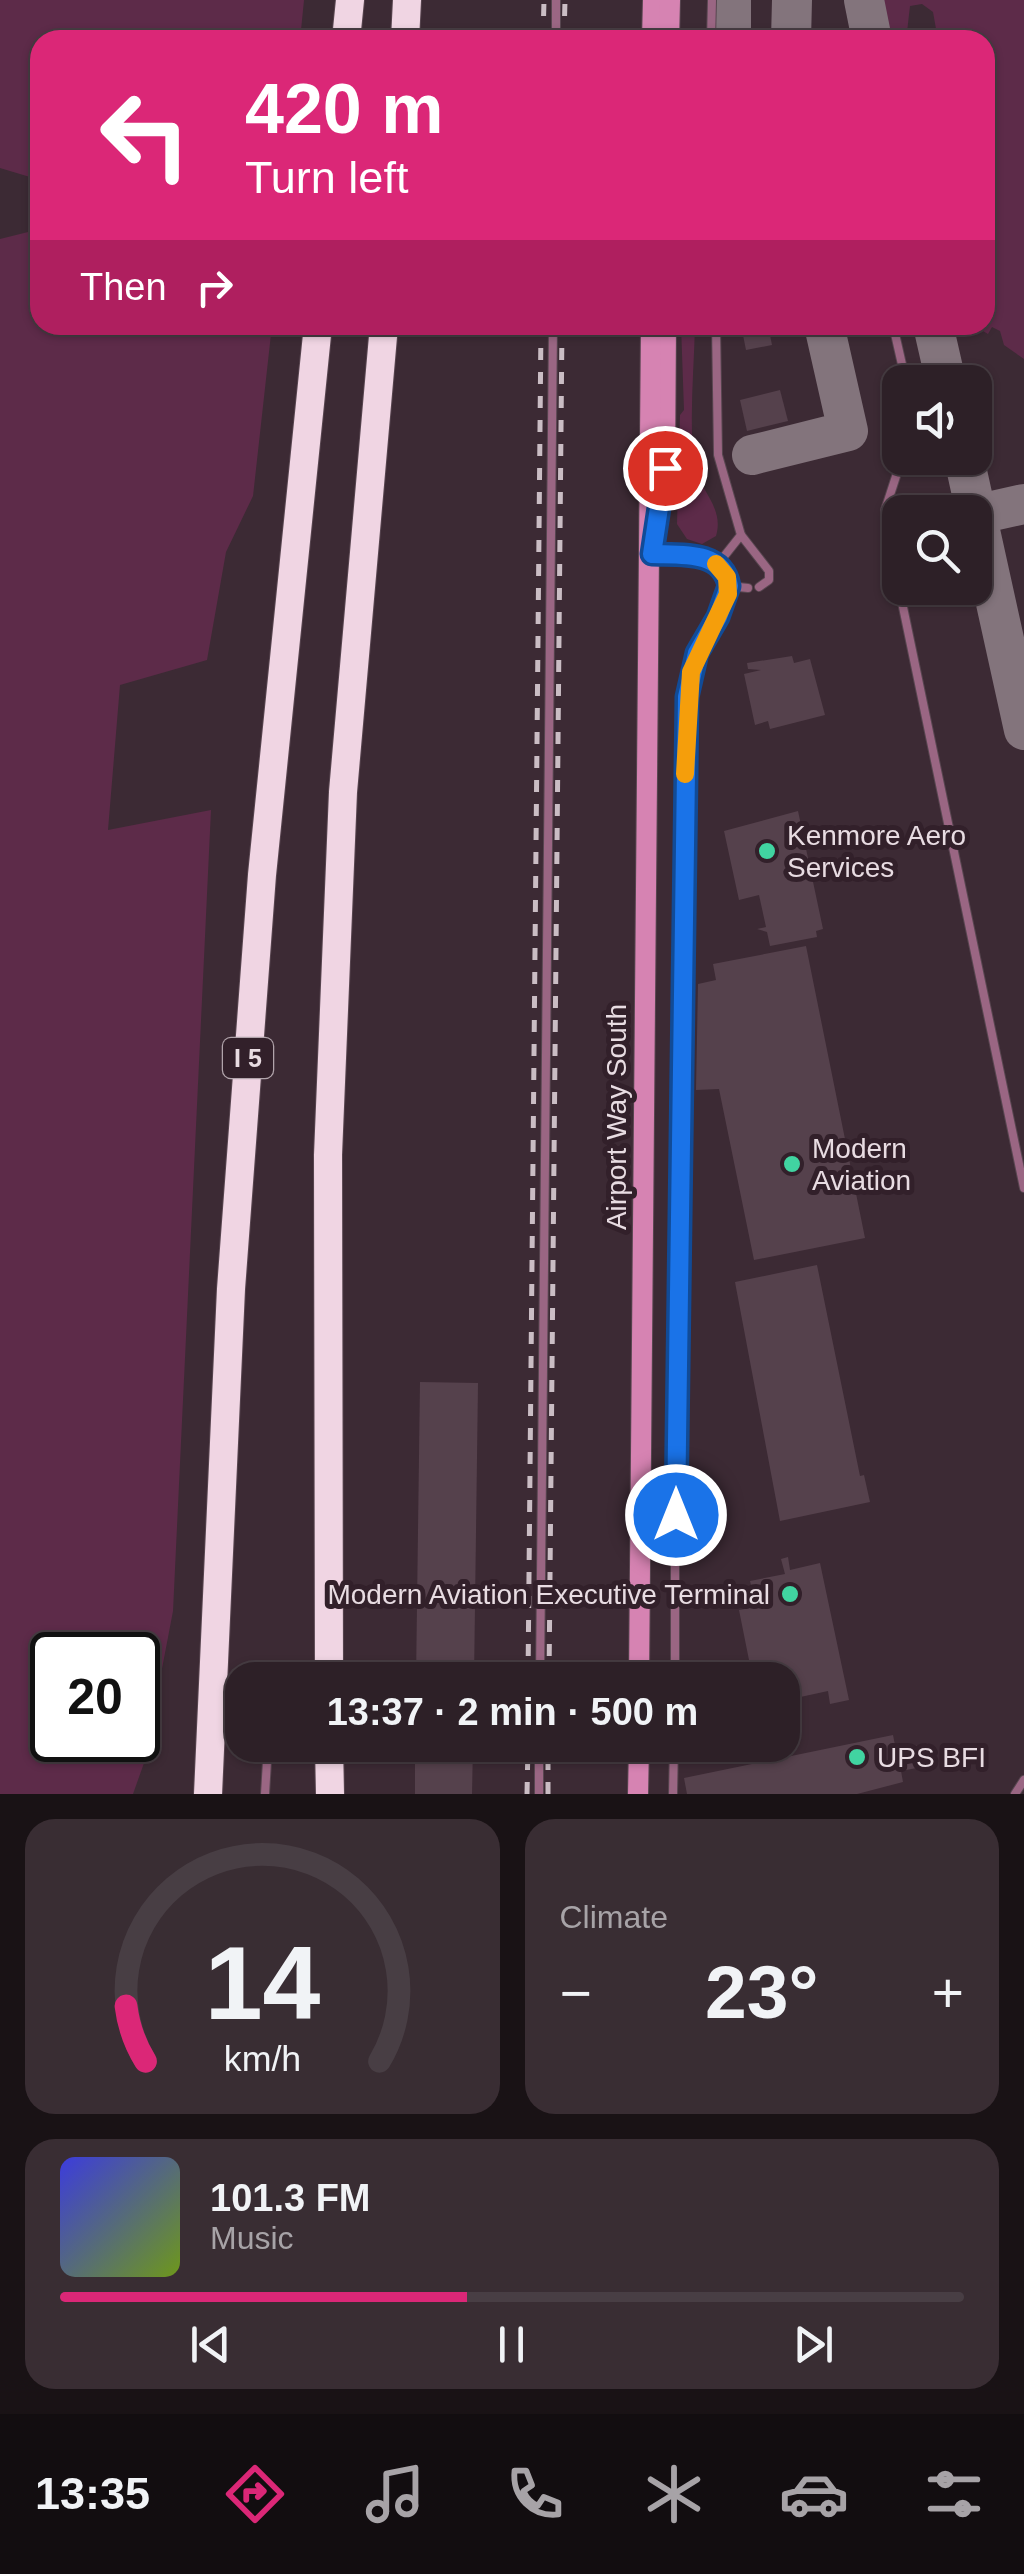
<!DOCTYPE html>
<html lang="en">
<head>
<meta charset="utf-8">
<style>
  :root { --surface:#2d2027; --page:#392d33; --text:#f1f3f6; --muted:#a7a3a7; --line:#483e44; --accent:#db2777 }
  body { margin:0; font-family:Helvetica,sans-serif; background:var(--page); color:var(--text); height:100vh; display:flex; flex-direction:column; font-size:38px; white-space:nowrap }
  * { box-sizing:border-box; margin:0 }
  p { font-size:32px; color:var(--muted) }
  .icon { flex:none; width:55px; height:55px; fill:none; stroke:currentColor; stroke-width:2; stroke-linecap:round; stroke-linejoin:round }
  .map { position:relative; height:1794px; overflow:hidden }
  .side { display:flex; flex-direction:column; gap:25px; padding:25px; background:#191215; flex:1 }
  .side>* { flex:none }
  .banner { position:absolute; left:30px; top:30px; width:965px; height:305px; border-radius:30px; box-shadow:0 2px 8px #0004,0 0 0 2px var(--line); background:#db2777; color:#fff; overflow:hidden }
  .controls { position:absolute; left:882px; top:365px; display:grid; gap:20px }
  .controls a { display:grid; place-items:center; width:110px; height:110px; border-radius:20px; background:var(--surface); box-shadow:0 2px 8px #0004,0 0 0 2px var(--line); font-size:50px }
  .speed { position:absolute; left:30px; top:1632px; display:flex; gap:20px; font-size:50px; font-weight:700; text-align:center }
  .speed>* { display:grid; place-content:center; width:130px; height:130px; border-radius:50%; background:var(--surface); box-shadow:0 2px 8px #0004,0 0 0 2px var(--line); line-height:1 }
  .speed .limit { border:5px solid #111; border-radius:15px; background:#fff; color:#111 }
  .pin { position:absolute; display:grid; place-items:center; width:85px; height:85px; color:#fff; margin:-42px; border:5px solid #fff; border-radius:50%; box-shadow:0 2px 10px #0007 }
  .me { position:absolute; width:110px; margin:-55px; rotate:0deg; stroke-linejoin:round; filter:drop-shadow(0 0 8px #0008) }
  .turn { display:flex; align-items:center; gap:35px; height:210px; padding:0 50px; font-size:45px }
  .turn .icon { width:130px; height:130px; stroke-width:2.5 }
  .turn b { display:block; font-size:70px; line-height:85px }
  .then { display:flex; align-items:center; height:95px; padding:0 50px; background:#0003; gap:20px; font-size:38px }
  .big { font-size:75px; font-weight:800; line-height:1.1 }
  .side .widget { flex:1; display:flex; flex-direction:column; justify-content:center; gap:15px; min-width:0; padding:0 35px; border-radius:30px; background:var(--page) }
  .side .dial { align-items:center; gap:0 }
  .dial svg { height:260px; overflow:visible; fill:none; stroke:var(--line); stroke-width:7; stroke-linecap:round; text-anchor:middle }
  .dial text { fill:var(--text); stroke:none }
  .song { display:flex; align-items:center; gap:30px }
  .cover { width:120px; height:120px; border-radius:15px; background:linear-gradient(135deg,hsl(240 70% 55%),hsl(80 70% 35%)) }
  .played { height:10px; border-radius:5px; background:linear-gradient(90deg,var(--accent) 45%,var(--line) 45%) }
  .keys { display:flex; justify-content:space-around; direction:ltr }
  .heat { display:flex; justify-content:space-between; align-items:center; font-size:55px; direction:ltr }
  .side .tiles { flex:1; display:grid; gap:25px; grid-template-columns:1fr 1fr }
  .widget:last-child { grid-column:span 2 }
  .trip { position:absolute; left:225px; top:1662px; width:575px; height:100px; border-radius:30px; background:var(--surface); box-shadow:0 2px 8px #0004,0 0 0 2px var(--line); font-weight:800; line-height:100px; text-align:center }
  .tabs { display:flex; height:160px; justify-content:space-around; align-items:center; background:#120d10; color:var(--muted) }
  .tabs .icon { width:70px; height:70px }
  .tabs .on { color:var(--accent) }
  .tabs b { font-size:45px; color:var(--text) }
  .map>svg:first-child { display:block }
  .green { fill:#5d2b49; fill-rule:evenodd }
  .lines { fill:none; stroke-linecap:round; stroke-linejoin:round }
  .taxiway { stroke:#83747c; stroke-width:40 }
  .building { fill:#55414c }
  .service-casing { stroke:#584650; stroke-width:10 }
  .secondary-casing { stroke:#584650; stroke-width:22 }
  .motorway-casing { stroke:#584650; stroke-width:30 }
  .service { stroke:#9a6683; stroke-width:8 }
  .secondary { stroke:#d683b2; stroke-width:20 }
  .motorway { stroke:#f0d5e3; stroke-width:28 }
  .rail { stroke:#cabdc4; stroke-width:5; stroke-dasharray:12 12; stroke-linecap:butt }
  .route-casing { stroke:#114b97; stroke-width:25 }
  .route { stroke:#1a73e8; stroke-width:18 }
  .slow { stroke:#f59e0b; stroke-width:18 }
  .poi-dot { fill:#41d4a1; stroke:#32202a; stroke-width:4 }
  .labels { text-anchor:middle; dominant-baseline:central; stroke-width:10; stroke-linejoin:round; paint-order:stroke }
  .shield { fill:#32202a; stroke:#b1a4ab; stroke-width:2.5 }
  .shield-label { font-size:25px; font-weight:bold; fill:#e8dce2 }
  .poi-label { font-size:28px; fill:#e8dce2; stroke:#32202a; text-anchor:start }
  .street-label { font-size:28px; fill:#e8dce2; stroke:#32202a }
</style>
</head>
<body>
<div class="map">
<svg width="1024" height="1794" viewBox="0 0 1024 1794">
  <rect width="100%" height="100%" fill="#3c2a34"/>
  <!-- green -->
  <g class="green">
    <path d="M0 0H304L300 40H40V180L0 168Z"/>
    <path d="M877 0H1024V359L1004 345 1000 331 992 327 988 334 973 325H985V40H938L933 12 922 4 910 6 907 32 884 36Z"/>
    <path d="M40 229V325H272L253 496 226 552 207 660 120 685 108 830 211 810 173 1611 144 1763 133 1794H0V239ZM138 1655V1740H52V1655Z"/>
    <path d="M681 325H695C694 370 689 418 694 462 697 489 725 506 716 536L702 544 687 539 677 524 680 415 684 410Z"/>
  </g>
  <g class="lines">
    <!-- taxiway -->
    <g class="taxiway">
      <path d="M864 0 872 40"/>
      <path d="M731 40V0"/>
      <path d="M791 40 792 0"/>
      <path d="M933 325 946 382"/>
      <path d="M752 455 848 431 824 325"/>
      <path d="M964 458 1024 730"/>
      <path d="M979 514 1024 504"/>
    </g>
  </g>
  <!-- building -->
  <g class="building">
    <path d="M741 325H768L772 345 746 350Z"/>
    <path d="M780 390 788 421 747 431 740 400Z"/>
    <path d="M792 656 794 663 810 659 825 715 770 729 768 721 755 725 744 674 761 670 748 669 747 663Z"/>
    <path d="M798 811 823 929 816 931 817 937 770 946 767 932 757 929 766 927 759 895 739 900 724 831Z"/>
    <path d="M806 946 865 1238 754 1260 719 1089 696 1090 698 984 716 980 713 964Z"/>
    <path d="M817 1265 860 1476 864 1475 870 1502 780 1521 735 1282Z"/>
    <path d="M420 1382 478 1383 474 1680H416Z"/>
    <path d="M788 1557 790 1570 820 1563 849 1700 830 1704 828 1691 782 1701V1680H753L739 1610 756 1607 750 1581 785 1574 781 1559Z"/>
    <path d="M893 1735 896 1750 928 1743 932 1765 901 1771 903 1782 857 1794H687L684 1778Z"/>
    <path d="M415 1745H473L472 1794H415Z"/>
  </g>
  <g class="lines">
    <defs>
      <g id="service">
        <path d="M556 40V0"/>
        <path d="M711 40 712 0"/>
        <path d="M716 325 718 455 741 535 718 564"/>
        <path d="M893 325 906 382"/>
        <path d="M902 458 885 510 888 535 1024 1188"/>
        <path d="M741 535 769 571V580L759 587"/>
        <path d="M652 554C680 555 723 550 729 586L718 617 697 653 687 697 675 1328V1680"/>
        <path d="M729 586 748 588"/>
        <path d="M540 1680 553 325"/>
        <path d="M265 1794 268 1745"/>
        <path d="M539 1794V1745"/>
        <path d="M673 1794 674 1745"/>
        <path d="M1015 1794 1024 1780"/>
      </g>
      <g id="secondary">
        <path d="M652 40 653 0"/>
        <path d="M669 40 670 0"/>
        <path d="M660 503 665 469 666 325"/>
        <path d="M639 1680 651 325"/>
        <path d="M638 1794 639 1745"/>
      </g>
      <g id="motorway">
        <path d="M346 40 350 0"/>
        <path d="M405 40 407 0"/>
        <path d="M329 1680 328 1155 343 792 384 325"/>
        <path d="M329 1745 330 1794"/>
        <path d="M208 1794 231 1289 262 875 318 325"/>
      </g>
    </defs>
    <!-- service casing -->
    <use href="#service" class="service-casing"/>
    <!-- secondary casing -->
    <use href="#secondary" class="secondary-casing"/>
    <!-- motorway casing -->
    <use href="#motorway" class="motorway-casing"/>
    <!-- service -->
    <use href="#service" class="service"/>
    <!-- secondary -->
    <use href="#secondary" class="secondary"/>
    <!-- motorway -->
    <use href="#motorway" class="motorway"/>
    <!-- rail -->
    <g class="rail">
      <path d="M543 40 544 0"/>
      <path d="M564 40 565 0"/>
      <path d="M528 1680 541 325"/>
      <path d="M549 1680 562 325"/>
      <path d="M527 1794 528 1745"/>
      <path d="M548 1794V1745"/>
    </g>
  </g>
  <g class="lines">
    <defs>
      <path id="route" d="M665 468 652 554C680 555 723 550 729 586L718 617 697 653 687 697 676 1515"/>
    </defs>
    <!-- route casing -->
    <use href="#route" class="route-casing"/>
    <!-- route -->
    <use href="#route" class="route"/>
    <!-- slow -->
    <path class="slow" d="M685 774 691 672 728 594 727 577 716 564"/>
  </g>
  <!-- markers -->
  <g class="poi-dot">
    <circle cx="767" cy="851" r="10"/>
    <circle cx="792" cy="1164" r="10"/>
    <circle cx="790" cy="1594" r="10"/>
    <circle cx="857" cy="1757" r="10"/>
  </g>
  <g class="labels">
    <!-- shield labels -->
    <rect class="shield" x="223" y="1038" width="50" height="40" rx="8"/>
    <g class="shield-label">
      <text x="248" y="1058">I 5</text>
    </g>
    <!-- poi labels -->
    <g class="poi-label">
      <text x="787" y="835">Kenmore Aero<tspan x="787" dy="32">Services</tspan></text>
      <text x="812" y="1148">Modern<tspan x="812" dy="32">Aviation</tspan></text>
      <text x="770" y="1594" text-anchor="end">Modern Aviation Executive Terminal</text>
      <text x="877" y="1757">UPS BFI</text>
    </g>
    <!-- street labels -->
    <g class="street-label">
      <text transform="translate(616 1117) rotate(-90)">Airport Way South</text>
    </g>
  </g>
</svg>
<div class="controls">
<a><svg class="icon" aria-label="sound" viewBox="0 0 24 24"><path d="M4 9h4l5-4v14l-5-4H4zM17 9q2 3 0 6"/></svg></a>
<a><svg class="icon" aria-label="search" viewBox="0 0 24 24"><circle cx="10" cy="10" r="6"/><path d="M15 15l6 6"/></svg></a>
</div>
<div class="speed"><div class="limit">20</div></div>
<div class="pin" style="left:665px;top:468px;background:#d93025"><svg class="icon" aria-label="arrive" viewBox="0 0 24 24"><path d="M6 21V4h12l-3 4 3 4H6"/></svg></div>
<svg class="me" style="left:676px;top:1515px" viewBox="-20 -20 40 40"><circle r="17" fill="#1a73e8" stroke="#fff" stroke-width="3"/><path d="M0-11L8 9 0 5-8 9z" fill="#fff"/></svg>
<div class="trip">13:37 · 2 min · 500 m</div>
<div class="banner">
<div class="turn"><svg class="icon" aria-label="left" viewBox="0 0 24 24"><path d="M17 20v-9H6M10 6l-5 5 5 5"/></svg><div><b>420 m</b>Turn left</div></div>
<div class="then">Then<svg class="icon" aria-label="right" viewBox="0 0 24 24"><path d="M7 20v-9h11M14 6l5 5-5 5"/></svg></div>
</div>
</div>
<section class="side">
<div class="tiles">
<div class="widget dial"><svg viewBox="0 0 100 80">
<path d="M14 69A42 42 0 1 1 86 69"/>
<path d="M14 69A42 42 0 0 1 8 52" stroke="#db2777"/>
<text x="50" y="56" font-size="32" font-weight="700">14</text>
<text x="50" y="72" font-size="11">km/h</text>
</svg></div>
<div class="widget"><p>Climate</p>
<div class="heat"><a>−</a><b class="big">23°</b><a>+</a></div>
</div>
<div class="widget">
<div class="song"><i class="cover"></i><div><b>101.3 FM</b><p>Music</p></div></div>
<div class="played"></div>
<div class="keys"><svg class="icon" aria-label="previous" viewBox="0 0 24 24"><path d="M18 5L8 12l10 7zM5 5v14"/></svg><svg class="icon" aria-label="pause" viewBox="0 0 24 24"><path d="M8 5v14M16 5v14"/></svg><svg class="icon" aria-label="next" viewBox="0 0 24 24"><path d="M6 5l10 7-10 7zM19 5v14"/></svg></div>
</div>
</div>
</section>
<nav class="tabs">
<b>13:35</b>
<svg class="icon on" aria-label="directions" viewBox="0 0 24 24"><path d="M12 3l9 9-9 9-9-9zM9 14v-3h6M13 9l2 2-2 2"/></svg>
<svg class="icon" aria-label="music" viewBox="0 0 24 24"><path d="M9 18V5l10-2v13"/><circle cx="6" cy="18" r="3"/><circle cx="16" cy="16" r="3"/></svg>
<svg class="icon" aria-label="phone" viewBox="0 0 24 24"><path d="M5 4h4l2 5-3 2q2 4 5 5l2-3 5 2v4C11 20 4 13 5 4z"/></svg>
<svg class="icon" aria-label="climate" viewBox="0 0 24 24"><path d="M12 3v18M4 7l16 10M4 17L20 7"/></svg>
<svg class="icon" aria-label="car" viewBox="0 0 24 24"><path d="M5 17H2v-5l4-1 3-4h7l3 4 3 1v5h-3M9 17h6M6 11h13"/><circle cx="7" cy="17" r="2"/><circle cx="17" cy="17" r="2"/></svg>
<svg class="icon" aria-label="filters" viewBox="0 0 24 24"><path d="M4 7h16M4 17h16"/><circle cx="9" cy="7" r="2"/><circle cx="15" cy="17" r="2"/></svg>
</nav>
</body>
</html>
